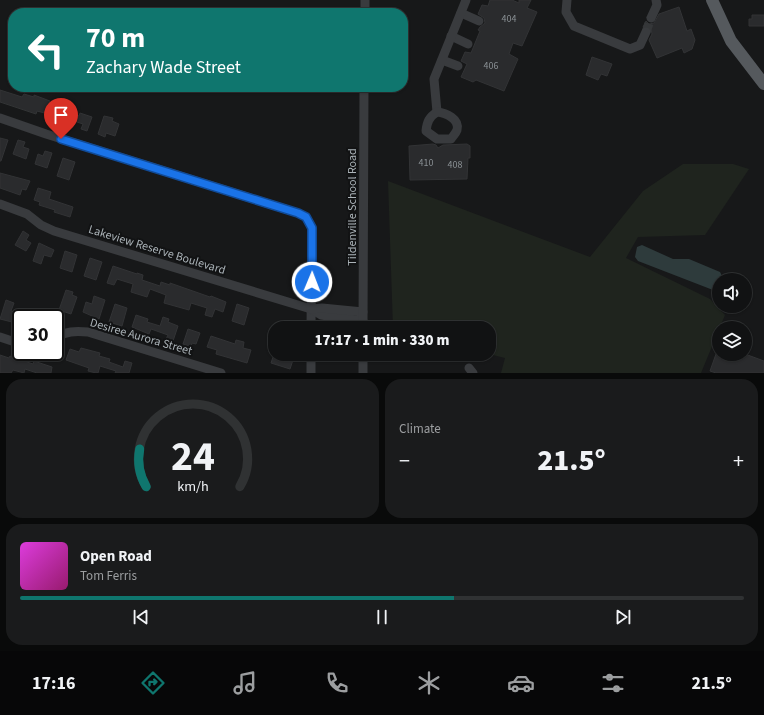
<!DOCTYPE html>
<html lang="en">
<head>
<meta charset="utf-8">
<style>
  :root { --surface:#111213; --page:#1a1b1c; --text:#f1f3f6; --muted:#9c9ea0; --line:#303233; --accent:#0f766e }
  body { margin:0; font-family:"Source Sans 3",sans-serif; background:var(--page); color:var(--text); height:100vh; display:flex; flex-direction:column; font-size:15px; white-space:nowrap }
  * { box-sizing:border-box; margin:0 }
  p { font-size:13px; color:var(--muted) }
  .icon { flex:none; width:22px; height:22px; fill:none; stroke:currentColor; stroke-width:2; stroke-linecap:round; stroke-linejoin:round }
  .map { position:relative; height:373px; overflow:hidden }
  .side { display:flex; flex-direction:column; gap:6px; padding:6px; background:#090a0a; flex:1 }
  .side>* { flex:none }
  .guide { position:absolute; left:8px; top:8px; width:400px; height:84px; border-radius:16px; box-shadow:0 1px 3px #0004,0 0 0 1px var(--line); background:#0f766e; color:#fff; overflow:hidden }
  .controls { position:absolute; left:712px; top:273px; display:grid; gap:8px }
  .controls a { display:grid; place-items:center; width:40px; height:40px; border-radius:50%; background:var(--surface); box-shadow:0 1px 3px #0004,0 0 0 1px var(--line); font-size:20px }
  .speed { position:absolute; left:12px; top:309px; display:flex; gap:8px; font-size:20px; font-weight:700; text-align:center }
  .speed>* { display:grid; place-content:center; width:52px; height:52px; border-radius:50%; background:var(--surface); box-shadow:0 1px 3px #0004,0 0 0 1px var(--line); line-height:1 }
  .speed .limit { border:2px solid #111; border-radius:6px; background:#fff; color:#111 }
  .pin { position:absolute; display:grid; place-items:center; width:34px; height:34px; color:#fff; margin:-41px -17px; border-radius:50% 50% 50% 0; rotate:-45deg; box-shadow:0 0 4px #0007 }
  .pin .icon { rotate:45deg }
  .me { position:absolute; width:44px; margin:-22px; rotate:1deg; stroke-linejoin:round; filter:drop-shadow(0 0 3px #0008) }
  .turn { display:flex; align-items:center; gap:14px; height:84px; padding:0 12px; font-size:18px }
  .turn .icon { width:52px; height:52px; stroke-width:2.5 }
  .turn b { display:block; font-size:28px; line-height:34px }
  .big { font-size:30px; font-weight:800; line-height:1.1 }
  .side .card { flex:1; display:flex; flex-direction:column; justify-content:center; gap:6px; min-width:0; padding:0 14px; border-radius:16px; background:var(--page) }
  .side .dial { align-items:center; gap:0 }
  .dial svg { height:104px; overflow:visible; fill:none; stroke:var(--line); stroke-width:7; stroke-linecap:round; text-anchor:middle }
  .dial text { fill:var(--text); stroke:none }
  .song { display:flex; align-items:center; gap:12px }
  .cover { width:48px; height:48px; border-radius:6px; background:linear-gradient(135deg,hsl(300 70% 55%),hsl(320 70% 35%)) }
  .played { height:4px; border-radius:2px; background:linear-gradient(90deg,var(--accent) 60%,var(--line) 60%) }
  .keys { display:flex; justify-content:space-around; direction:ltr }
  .heat { display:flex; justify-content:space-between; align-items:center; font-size:22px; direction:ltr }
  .side .tiles { flex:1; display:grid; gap:6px; grid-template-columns:1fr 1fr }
  .card:last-child { grid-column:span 2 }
  .trip { position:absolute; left:268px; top:321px; width:228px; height:40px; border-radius:16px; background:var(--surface); box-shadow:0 1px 3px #0004,0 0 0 1px var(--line); font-weight:800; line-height:40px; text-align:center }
  .dock { display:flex; height:64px; justify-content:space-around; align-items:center; background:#070708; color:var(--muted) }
  .dock .icon { width:28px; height:28px }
  .dock .selected { color:var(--accent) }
  .dock b { font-size:18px; color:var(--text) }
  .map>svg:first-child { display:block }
  .green { fill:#1f241e }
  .water { fill:#2e3b3c }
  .building { fill:#2a2b2d; stroke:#323335 }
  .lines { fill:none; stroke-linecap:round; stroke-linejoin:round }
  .minor-tunnel { stroke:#353739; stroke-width:9; stroke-dasharray:9 4.5; stroke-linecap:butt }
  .minor { stroke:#393b3e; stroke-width:9 }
  .major { stroke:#55595d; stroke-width:12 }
  .route-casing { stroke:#114b97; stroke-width:10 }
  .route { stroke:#1a73e8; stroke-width:7 }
  .labels { text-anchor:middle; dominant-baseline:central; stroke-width:4; stroke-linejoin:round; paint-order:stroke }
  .number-label { font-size:10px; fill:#8a9094 }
  .street-label { font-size:12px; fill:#abb3b8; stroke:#121314 }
</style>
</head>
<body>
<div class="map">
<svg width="764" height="373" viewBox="0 0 764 373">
  <rect width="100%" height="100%" fill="#171819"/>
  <!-- green -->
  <path class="green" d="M683 164H733L749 169 705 235 638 237 626 258 710 299 725 315 701 373H501L505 358 489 354V328H393L388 181 590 257 643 191Z"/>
  <!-- water -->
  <path class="water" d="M642 245 673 259H689L720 272 723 278 722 280H719V286L716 289 713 290 638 261 635 257 637 247Z"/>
  <!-- building -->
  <g class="building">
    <path d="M490 0H512L519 3V0H531L527 8 537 12 522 46 513 43 509 54 518 59 504 91 476 80 473 82 461 77 467 64 461 61 465 52 471 53 480 31 478 30 480 27 485 23 484 18 478 14 482 5 488 6Z"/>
    <path d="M679 7 687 31 691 29 695 40 692 49 684 53 682 48 657 58 649 40 652 34 651 29 648 26 643 27 646 21 649 24 654 23 659 14Z"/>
    <path d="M752 15H764V26H749V19H752Z"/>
    <path d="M592 57 612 64 607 76 601 74 598 80 586 75Z"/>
    <path d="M0 90 22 97 24 94 34 97V95L50 101 49 104 63 108 62 111 79 116 80 113 92 117 87 131 81 129 83 124 68 119 66 125 51 120 52 115 37 111 36 114 0 102Z"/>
    <path d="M104 116 113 118 112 121 119 124 115 136 106 133 105 137 98 134Z"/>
    <path d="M0 138 8 140 1 161H0Z"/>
    <path d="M18 140 25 142 23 147 29 149 26 159 13 154Z"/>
    <path d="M433 144 436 145 438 148 443 145 467 144 470 146V158H468L467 179 410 180 409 146Z"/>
    <path d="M45 151 52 153 47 168 35 164 38 154 43 156Z"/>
    <path d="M63 158 75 162 69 180 57 176Z"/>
    <path d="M0 173 30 181 26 190 22 189 20 195 0 188Z"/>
    <path d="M38 188 51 192 49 199 73 207 70 217 54 212 55 210 39 205 40 202 34 200Z"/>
    <path d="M23 231 29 235 26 240 31 243 26 251 15 245Z"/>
    <path d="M39 243 54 250 51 257 44 255 41 264 33 261Z"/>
    <path d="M65 251 77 255 72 272 60 268Z"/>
    <path d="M90 258 102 262 96 280 84 276Z"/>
    <path d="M113 266 137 274V273L143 275 142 280 160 286 161 282 170 285V283L210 297 211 296 226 302 223 312 215 309 212 317 205 315 207 308 191 303 189 310 164 303 166 295 150 289 147 297 131 292 133 284 117 279 114 285 107 283Z"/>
    <path d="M66 290 73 292 72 295 77 297 71 314 59 310Z"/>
    <path d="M94 296 105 300 99 319 83 312 86 302 92 304Z"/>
    <path d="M6 300 14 303 11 311 27 316 29 312 45 317V318H18L16 323 0 319Z"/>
    <path d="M115 304 127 308 122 326 109 322Z"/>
    <path d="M237 304 249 308 244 325 232 321Z"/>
    <path d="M136 315 148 319 147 322 160 326 163 317 169 319 168 322 178 326 173 341 166 339 168 335 151 329 149 334 132 327Z"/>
    <path d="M188 329 200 333 196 344 192 343 191 347 183 344Z"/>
    <path d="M211 336 235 344 236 340 244 342 243 348 251 350 247 363 216 354 217 350 207 347Z"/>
    <path d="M81 348 100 353 99 356 110 359 109 362 123 367 125 361 132 363 129 373H115L116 371 100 366 98 373H96L88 371 89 368 66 360 70 349 79 352Z"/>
    <path d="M274 354H284L294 357 290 369 271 363Z"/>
    <path d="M716 354H745L764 361V373H716L710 371Z"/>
    <path d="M0 355 9 358 10 356 33 364 34 361 52 367 51 373H37L25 369 24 373 13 370 11 373H0Z"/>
  </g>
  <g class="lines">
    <!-- minor-tunnel -->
    <path class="minor-tunnel" d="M646 32 651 18"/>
    <!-- minor -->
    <g class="minor">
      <path d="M567 0 566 12 574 26 630 49 640 45 646 32"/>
      <path d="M365 13V0"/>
      <path d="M461 13 479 21"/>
      <path d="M651 18 657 5 656 0"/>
      <path d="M451 36 468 44"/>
      <path d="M442 60 458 66"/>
      <path d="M437 112 434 79 466 0"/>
      <path d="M437 112C446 113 460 119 457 130 456 133 453 136 451 139H437L426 131C427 122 429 117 437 112Z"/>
      <path d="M0 118 46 134 298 213 306 217 312 228 311 328"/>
      <path d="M0 204 27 214 41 225 54 231 311 309 321 315 363 321"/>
      <path d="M311 309 322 308 363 312"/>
      <path d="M363 328 364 87"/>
      <path d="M0 337 21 344"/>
      <path d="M55 338C66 331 75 331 88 332L221 373"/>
      <path d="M311 354V373"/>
      <path d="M363 354V373"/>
      <path d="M469 368 473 373"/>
    </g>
    <!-- major -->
    <path class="major" d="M712 0 731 41 764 84"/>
  </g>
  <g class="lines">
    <defs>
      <path id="route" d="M61 139 298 213 306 217 312 228V282"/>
    </defs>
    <!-- route casing -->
    <use href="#route" class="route-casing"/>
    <!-- route -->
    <use href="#route" class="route"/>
  </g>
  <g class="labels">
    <!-- number labels -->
    <g class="number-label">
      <text x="509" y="19">404</text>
      <text x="491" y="66">406</text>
      <text x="426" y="163">410</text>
      <text x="455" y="165">408</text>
    </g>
    <!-- street labels -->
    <g class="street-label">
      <text transform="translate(352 207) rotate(-90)">Tildenville School Road</text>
      <text transform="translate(157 250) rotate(17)">Lakeview Reserve Boulevard</text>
      <text transform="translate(141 337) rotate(16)">Desiree Aurora Street</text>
    </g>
  </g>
</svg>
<div class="controls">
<a><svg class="icon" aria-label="sound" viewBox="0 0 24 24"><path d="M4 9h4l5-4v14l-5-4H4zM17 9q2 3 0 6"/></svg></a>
<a><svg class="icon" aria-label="layers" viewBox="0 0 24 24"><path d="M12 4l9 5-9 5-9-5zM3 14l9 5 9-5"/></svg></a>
</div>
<div class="speed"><div class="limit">30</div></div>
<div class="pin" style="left:61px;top:139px;background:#d93025"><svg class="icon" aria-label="arrive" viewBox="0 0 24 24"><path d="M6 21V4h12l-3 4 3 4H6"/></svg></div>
<svg class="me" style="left:312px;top:282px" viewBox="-20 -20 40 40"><circle r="17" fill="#1a73e8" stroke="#fff" stroke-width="3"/><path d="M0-11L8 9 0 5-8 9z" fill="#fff"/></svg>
<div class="trip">17:17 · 1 min · 330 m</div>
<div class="guide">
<div class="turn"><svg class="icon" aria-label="left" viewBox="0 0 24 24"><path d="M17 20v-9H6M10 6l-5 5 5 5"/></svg><div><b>70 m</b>Zachary Wade Street</div></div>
</div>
</div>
<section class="side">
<div class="tiles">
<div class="card dial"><svg viewBox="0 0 100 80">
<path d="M14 69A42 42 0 1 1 86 69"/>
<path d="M14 69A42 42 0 0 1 9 40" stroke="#0f766e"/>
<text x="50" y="56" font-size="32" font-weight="700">24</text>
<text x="50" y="72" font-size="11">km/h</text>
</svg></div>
<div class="card"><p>Climate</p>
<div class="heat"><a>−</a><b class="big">21.5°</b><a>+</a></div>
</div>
<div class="card">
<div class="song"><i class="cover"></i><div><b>Open Road</b><p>Tom Ferris</p></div></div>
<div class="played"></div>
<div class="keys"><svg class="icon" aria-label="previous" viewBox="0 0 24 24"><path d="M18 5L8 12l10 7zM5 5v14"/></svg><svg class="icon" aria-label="pause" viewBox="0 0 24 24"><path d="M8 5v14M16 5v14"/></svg><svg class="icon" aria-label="next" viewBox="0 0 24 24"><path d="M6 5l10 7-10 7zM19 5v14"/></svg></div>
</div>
</div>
</section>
<nav class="dock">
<b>17:16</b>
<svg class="icon selected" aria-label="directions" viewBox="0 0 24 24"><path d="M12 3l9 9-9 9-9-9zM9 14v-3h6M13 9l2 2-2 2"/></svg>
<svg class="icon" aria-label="music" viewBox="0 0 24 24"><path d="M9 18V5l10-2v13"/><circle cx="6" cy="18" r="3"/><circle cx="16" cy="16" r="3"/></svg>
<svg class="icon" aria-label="phone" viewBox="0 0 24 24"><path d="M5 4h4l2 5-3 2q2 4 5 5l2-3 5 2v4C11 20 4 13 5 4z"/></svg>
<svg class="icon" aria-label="climate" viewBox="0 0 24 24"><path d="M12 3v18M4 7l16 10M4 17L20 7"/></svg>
<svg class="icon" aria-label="car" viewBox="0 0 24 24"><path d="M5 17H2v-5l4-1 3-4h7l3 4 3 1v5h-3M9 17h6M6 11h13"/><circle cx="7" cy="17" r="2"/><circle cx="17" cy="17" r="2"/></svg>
<svg class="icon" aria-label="filters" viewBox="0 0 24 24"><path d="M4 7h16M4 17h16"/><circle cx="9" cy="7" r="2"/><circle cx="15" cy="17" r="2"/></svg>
<b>21.5°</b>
</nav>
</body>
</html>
